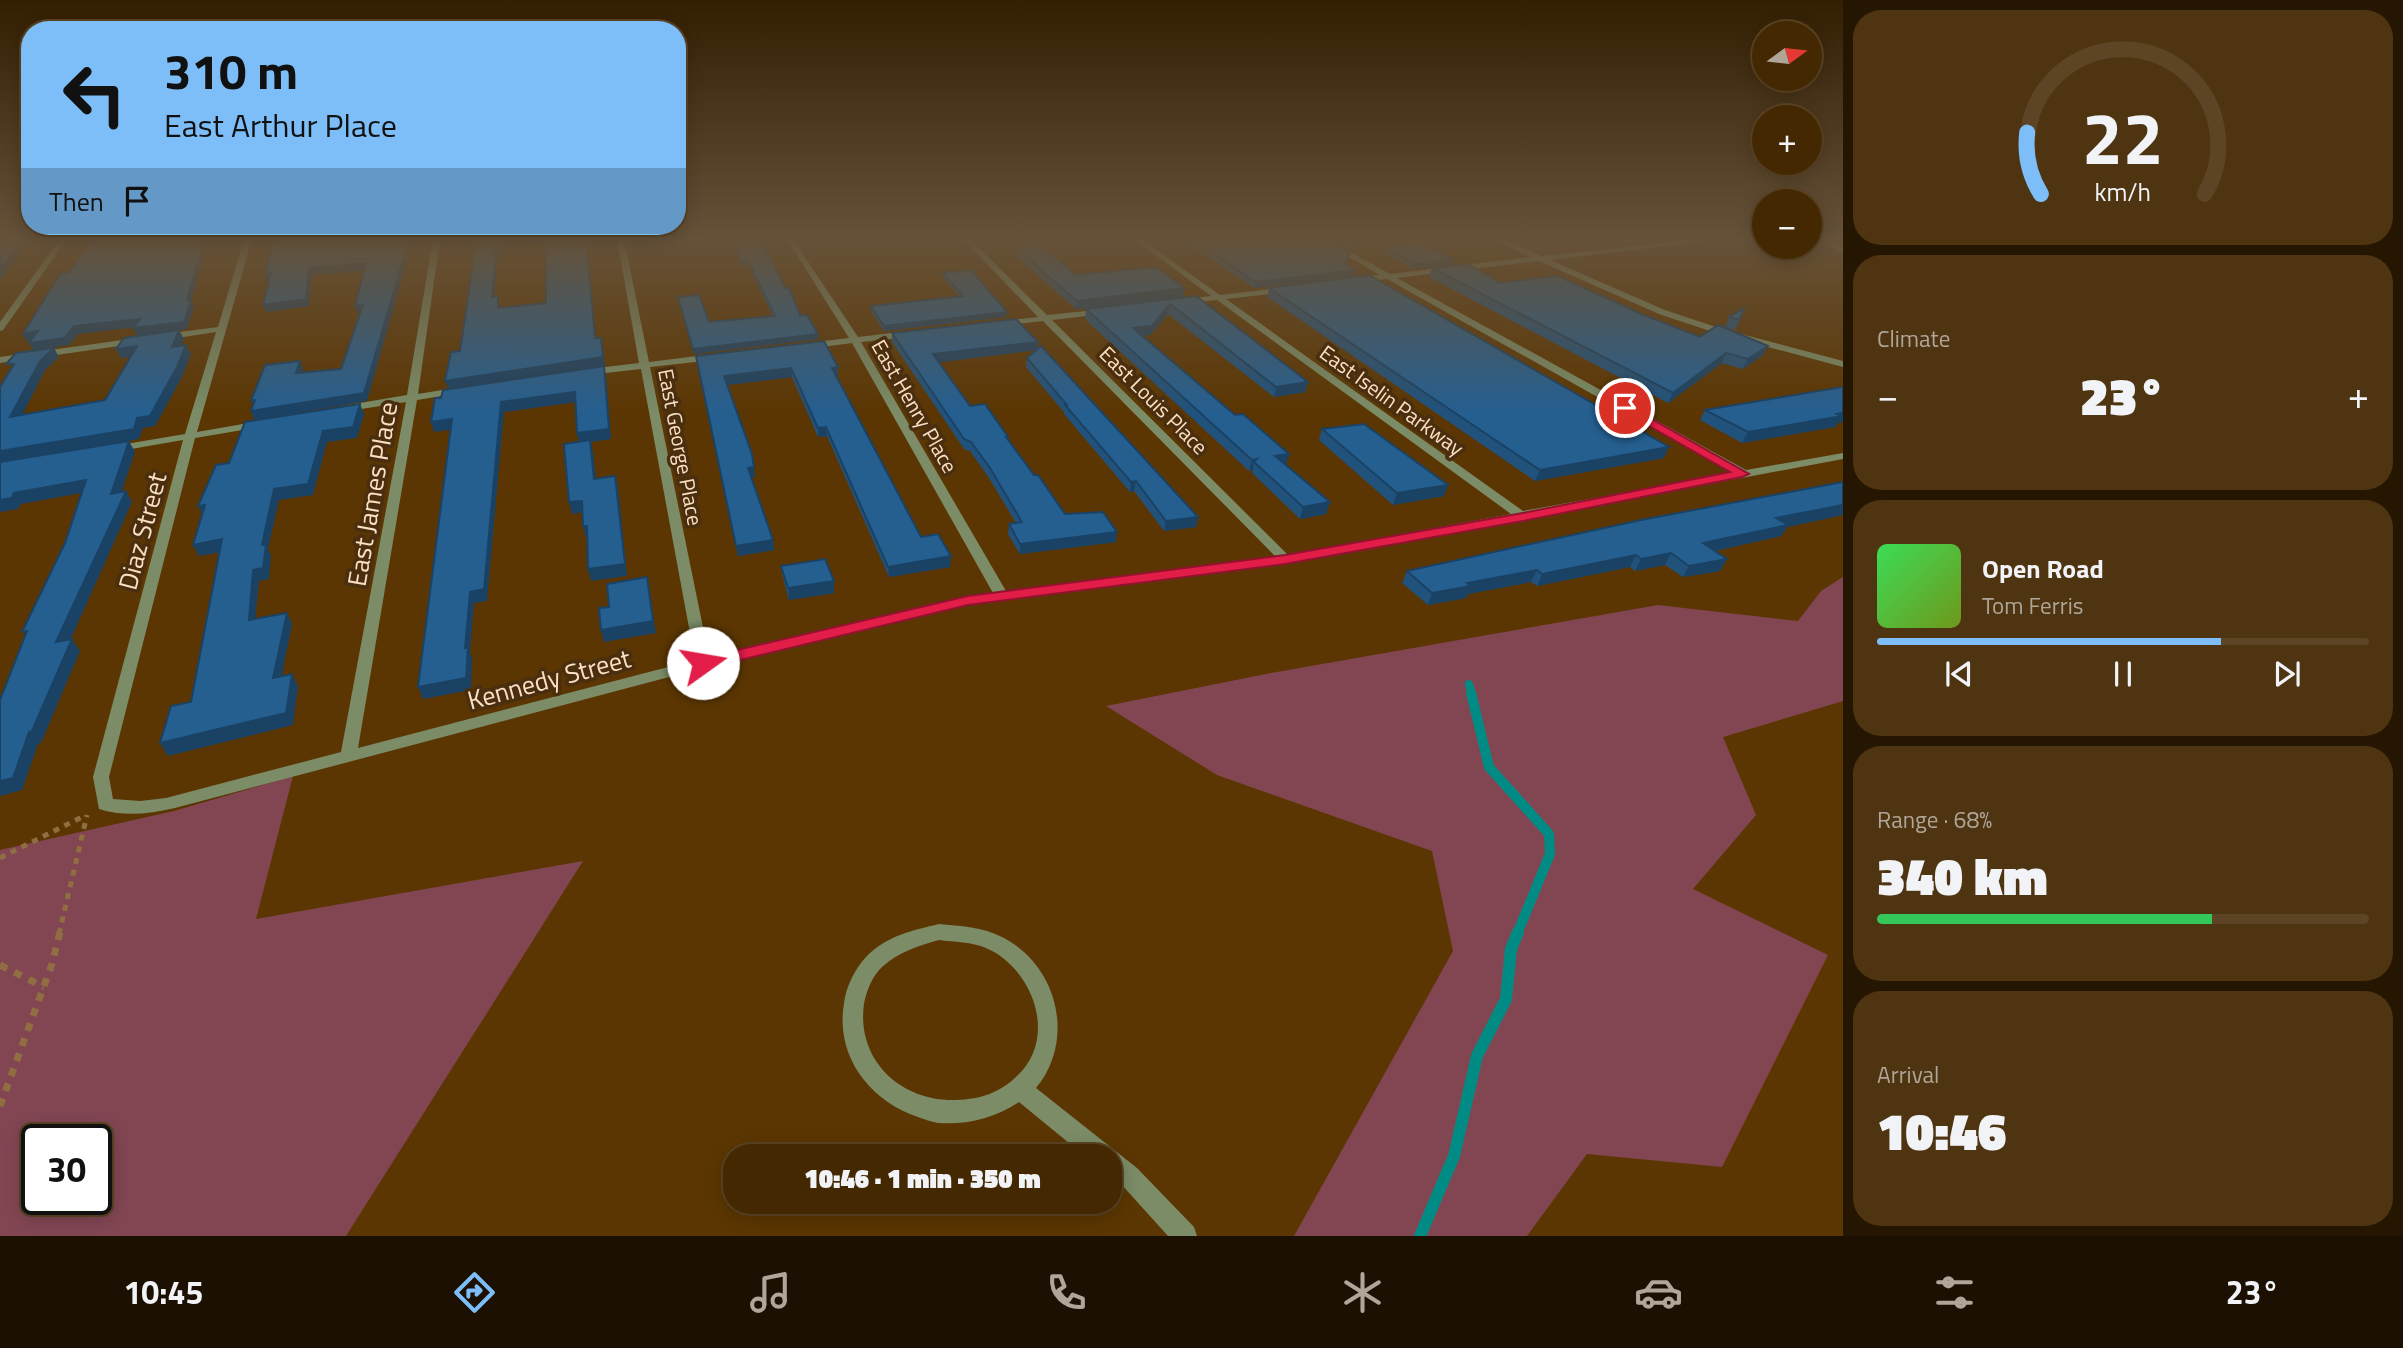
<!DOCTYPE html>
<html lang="en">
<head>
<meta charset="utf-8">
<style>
  :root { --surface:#442802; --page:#4e3411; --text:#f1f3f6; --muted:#afa699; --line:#5c4424; --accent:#7dbef9 }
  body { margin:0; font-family:"Titillium Web",sans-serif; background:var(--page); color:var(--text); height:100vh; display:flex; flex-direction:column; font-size:26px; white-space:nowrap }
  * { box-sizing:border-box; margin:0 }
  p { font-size:23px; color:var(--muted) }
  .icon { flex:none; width:38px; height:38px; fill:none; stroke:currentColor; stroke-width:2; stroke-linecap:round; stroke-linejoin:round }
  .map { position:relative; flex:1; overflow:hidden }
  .sheet { display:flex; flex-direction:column; gap:10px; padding:10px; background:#251601; width:560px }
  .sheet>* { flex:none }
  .guide { position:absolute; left:21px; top:21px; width:665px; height:214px; border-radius:28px; box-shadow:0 4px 18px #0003,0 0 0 2px var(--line); background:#7dbef9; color:#111; overflow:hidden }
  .needle { width:46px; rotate:75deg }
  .fabs { position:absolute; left:1752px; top:21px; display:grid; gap:14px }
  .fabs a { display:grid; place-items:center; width:70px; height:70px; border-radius:50%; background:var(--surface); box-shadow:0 4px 18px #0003,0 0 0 2px var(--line); font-size:35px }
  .speed { position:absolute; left:21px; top:1124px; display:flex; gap:14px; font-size:35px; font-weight:700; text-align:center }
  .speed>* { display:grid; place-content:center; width:91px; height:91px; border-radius:50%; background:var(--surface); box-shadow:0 4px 18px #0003,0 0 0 2px var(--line); line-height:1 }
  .speed .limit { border:4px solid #111; border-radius:10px; background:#fff; color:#111 }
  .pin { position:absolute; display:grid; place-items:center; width:60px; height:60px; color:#fff; margin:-30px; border:4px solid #fff; border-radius:50%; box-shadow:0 2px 7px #0007 }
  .me { position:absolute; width:77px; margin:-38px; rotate:77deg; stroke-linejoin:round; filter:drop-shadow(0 0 5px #0008) }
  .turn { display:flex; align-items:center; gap:24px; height:147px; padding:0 28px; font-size:32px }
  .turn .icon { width:91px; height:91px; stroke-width:2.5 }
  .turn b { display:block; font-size:49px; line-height:60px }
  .then { display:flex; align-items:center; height:66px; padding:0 28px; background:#0003; gap:14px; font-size:26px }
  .big { font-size:52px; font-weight:800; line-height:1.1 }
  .sheet .card { flex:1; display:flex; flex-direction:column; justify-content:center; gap:10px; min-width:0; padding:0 24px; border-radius:28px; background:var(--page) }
  .sheet .dial { align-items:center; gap:0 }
  .dial svg { height:182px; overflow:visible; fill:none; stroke:var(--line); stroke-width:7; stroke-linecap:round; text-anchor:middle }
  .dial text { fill:var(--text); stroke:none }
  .song { display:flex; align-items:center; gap:21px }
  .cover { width:84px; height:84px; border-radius:10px; background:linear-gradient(135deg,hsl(130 70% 55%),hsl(80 70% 35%)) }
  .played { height:7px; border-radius:4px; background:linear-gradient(90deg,var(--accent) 70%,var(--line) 70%) }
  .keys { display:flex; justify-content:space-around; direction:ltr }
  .heat { display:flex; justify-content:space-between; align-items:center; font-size:38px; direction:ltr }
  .charge { height:10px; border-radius:5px; background:linear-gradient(90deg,#34c759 68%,var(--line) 0) }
  .trip { position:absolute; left:723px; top:1144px; width:399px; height:70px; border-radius:28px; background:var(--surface); box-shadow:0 4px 18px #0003,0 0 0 2px var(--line); font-weight:800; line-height:70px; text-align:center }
  .tabs { display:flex; height:112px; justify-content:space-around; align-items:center; background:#1b1001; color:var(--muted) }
  .tabs .icon { width:49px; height:49px }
  .tabs .active { color:var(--accent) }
  .tabs b { font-size:32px; color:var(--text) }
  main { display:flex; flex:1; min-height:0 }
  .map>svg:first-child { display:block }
  .green { fill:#824653; fill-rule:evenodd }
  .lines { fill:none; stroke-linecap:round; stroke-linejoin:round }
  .stream-far2 { stroke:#008c84; stroke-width:8 }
  .stream-far1 { stroke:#008c84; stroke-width:10 }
  .stream { stroke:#008c84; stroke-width:12 }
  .path-far1 { stroke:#906e41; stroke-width:5; stroke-dasharray:6 6; stroke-linecap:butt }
  .path { stroke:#906e41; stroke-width:7; stroke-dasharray:8 8; stroke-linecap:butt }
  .minor { fill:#7b8c67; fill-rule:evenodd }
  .tertiary { fill:#7b8c67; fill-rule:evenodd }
  .wall { fill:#20527c }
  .shaded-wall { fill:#1a4265 }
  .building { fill:#255f90; stroke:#1a4265; stroke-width:2 }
  .route { fill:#e11d48; stroke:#92132f; stroke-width:2 }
  .labels { text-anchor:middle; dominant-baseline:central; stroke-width:7; stroke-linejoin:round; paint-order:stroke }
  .far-street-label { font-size:21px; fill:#fde0c3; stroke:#492f0f }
  .street-label { font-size:26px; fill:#fde0c3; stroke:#492f0f }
</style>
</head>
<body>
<main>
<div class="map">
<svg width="1843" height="1236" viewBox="0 0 1843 1236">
  <rect width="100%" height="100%" fill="#5b3602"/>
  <!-- green -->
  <g class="green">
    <path d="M1843 577V701L1723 737 1756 815 1693 889 1828 955 1722 1167 1587 1154 1527 1236H1294L1453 951 1432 851 1217 775 1106 706 1271 673 1658 605 1798 621 1821 591Z"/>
    <path d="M293 776 256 919 583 861 346 1236H0V850L174 811ZM37 1139H96V1199H37Z"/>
  </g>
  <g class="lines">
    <!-- stream-far2 -->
    <path class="stream-far2" d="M1469 684 1472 694"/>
    <!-- stream-far1 -->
    <path class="stream-far1" d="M1471 693 1489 767 1549 834 1550 854 1517 934"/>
    <!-- stream -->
    <path class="stream" d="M1420 1236 1454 1156 1477 1056 1506 999 1511 949 1518 932"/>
    <!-- path-far1 -->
    <g class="path-far1">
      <path d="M0 858 86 815"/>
      <path d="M59 934 87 815"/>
    </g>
    <!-- path -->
    <g class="path">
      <path d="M0 965 44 987"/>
      <path d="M0 1106 52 964 60 932"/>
    </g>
    <!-- minor -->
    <g class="minor">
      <path d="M60 239H67L3 330 0 331V322Z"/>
      <path d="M244 239H252L197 432 260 421 265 424 260 427 195 438 109 777 113 799 140 801 166 798 341 752 406 402 342 412 337 409 342 406 407 395 433 239H440L418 394 460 387 465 390 460 393 417 400 358 748 695 660 641 369 588 375 583 372 588 369 639 363 617 239H624L649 362 713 354 718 357 713 360 650 367 709 657 968 596 993 593 852 343 807 349 802 346 807 343 849 338 787 239H793L858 337 908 331 913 334 908 337 861 342 1006 591 1275 556 1043 321 998 326 997 324 1001 321 1038 317 963 239H970L1047 315 1106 309V313L1103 314 1052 320 1288 555 1511 514 1217 300 1179 304V300L1211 296 1134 239H1141L1220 295 1290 287 1291 289 1287 292 1226 299 1523 511 1733 473 1387 279 1353 282V278L1380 275 1318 239H1327L1390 274 1531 257 1493 239H1501L1541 256 1702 239 1699 242 1550 260 1665 310 1722 329 1843 361V367L1716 333 1659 314 1539 261 1397 278 1746 470 1843 453V459L1529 518 1523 521 1519 520 1285 563 968 604 703 668 175 808C149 814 124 817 99 809L93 777 183 440 114 452 108 449 114 446 185 434 216 332 164 340 159 337 164 334 218 327Z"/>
      <path d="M137 338 140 339V343L0 363V357Z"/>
      <path d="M939 924C960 926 983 927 1002 937 1058 965 1076 1040 1036 1088L1137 1168 1194 1227 1197 1236H1168L1121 1184 1110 1175V1157H1086L1019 1102C995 1118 967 1125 938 1123 932 1122 924 1119 918 1117 869 1100 835 1056 844 1003 846 987 855 968 867 956 886 936 914 930 939 924ZM939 940C954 942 972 942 986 948 1033 968 1058 1037 1018 1075 1000 1093 981 1099 956 1100 902 1102 856 1061 864 1004 866 992 872 976 882 967 899 952 917 946 939 940Z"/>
    </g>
    <!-- tertiary -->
    <path class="tertiary" d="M1820 239H1828L1843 249V254Z"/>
  </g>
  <!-- wall -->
  <g class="wall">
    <path d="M732 239H761L785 288 800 315 818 339 694 354 678 297 709 322 773 316 748 265 741 266Z"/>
    <path d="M995 239H1027L1076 275 1184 288 1183 297 1076 309 1017 257V249L1026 240 999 242Z"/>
    <path d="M1182 239H1325L1350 253 1346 264 1355 270 1353 276 1254 288Z"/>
    <path d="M1332 239H1360L1354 251Z"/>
    <path d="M1384 248 1452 264 1414 269 1382 252Z"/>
    <path d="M1432 268 1641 314 1700 337 1763 355 1743 369 1722 363 1668 403 1429 277Z"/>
    <path d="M943 273 1006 317 884 331 871 311V306L959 296 943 277Z"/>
    <path d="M1269 288 1664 458 1535 481 1267 297Z"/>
    <path d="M1196 296 1308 382 1305 392 1274 397 1168 314 1150 335 1143 336 1286 465 1330 502 1326 514 1300 519 1252 473 1253 470 1249 471 1085 319 1086 309Z"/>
    <path d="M1729 317 1740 320 1735 330 1725 327Z"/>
    <path d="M892 333 1038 342 1037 349 1198 517 1196 527 1164 531 1134 491 1130 492 1064 414V412L1026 367 1027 358 1035 350 939 362 970 406 1008 437V440L1065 514 1116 542 1020 554 1008 534 1009 524 1016 523 989 478 970 451 964 449 892 342Z"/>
    <path d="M696 356 838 376H836L921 537 950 567 889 577 827 436 818 437 792 377 727 385 755 477H751L773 540 774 550 738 556Z"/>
    <path d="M1705 410 1838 423 1835 427 1742 443 1700 420Z"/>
    <path d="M1322 429 1444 496 1393 505 1319 440Z"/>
    <path d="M1843 482V515L1787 527 1781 536 1715 551 1727 559 1720 571 1683 577 1665 565 1635 571 1630 567 1537 586 1531 582 1468 594 1466 598 1428 605 1402 583 1407 571Z"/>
    <path d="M781 566 834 593 789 600 783 578Z"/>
  </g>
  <!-- shaded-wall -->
  <g class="shaded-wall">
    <path d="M23 239H31L0 280V269Z"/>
    <path d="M204 239H210L204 251 205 254 191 301 194 306 187 329 137 336 133 328 200 248Z"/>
    <path d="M409 239H413L367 401 254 420 251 411 364 393Z"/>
    <path d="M531 239H546L547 243 506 247 505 254 498 255 494 304 492 297 496 248 505 241Z"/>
    <path d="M586 239H587L596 346 595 338Z"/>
    <path d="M999 239H1027L999 242Z"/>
    <path d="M1453 260 1452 264 1414 269 1415 264Z"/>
    <path d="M740 261H748V265L741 266Z"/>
    <path d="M366 263 368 270 312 275 309 306 266 312 263 305 309 268Z"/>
    <path d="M1355 270 1353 276 1254 288 1255 282Z"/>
    <path d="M271 273 273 280 267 281 265 274Z"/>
    <path d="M1184 288 1183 297 1076 309 1077 301Z"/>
    <path d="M1170 304 1168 314 1150 335 1132 337 1133 328Z"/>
    <path d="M363 305 366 312 358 313 355 306Z"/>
    <path d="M1007 312 1006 317 884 331V326Z"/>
    <path d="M140 319 144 326 78 334 69 345 33 350 29 343 74 326Z"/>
    <path d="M179 330 184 339 177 356 172 347Z"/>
    <path d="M38 331 42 338 26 341 23 334Z"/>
    <path d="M818 334V339L694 354 693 349Z"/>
    <path d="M601 338 605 365 448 388 445 381Z"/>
    <path d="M1038 342 1037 350 933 363V354Z"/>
    <path d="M186 345 191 354 182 377 155 426 143 428 139 439 0 463V451L137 418Z"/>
    <path d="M137 346 142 356 121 358 116 349Z"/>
    <path d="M1768 346 1763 355 1743 369 1748 359Z"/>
    <path d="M54 348 59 357 45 370 16 427 10 417 40 361Z"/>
    <path d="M1726 353 1722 363 1668 403 1673 393Z"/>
    <path d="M300 361 303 369 299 381 296 373Z"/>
    <path d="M604 366 606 376 611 439 591 442 593 451 597 490 594 479 579 443 577 433Z"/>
    <path d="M838 367V376L832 377V368Z"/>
    <path d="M791 368 792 377 726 385 724 376Z"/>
    <path d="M1308 382 1305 392 1274 397 1276 387Z"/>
    <path d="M575 392 577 402 504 412 487 601 474 603 470 652 472 659 471 690 423 699 418 687 465 648 470 592 501 402Z"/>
    <path d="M360 404 364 414 357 438 327 442 313 495 279 500 268 549 271 555 269 579 259 581 254 632 249 620 253 570 262 545 274 489 323 431Z"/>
    <path d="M1843 413V422L1838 423 1835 427 1742 443 1748 432Z"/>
    <path d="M452 419 456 429 434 432 431 422Z"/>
    <path d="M826 427 827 436 818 437V428Z"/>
    <path d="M129 441 135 452 117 505 111 494Z"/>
    <path d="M1669 447 1664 458 1535 481 1540 470Z"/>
    <path d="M1289 454 1286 465 1275 456Z"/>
    <path d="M1257 459 1254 462 1253 470 1249 471 1252 460Z"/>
    <path d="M754 467 755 477 749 478 748 468Z"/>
    <path d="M615 476 618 487 627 576 591 581 588 569Z"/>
    <path d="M86 480 92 491 21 504 18 509 0 512V500L14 493Z"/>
    <path d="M1136 481 1134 491 1130 492 1131 482Z"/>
    <path d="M1448 485 1444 496 1393 505 1397 493Z"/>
    <path d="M126 491 132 502 64 654 56 642Z"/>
    <path d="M582 501 584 512 572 514 569 502Z"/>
    <path d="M1330 502 1326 514 1300 519 1303 507Z"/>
    <path d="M205 505 204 517 198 506Z"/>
    <path d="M1843 505V515L1787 527 1781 536 1696 555 1703 543 1776 518Z"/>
    <path d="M1198 517 1196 527 1164 531 1166 521Z"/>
    <path d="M583 526H587L590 537 586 538Z"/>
    <path d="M1117 532 1116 542 1020 554V544Z"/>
    <path d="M222 539 228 551 199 556 193 545Z"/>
    <path d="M773 540 774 550 738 556 736 546Z"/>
    <path d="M1671 553 1665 565 1635 571 1641 559Z"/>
    <path d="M1636 555 1630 567 1537 586 1542 574Z"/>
    <path d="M951 556 950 567 889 577 888 567Z"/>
    <path d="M1727 559 1720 571 1683 577 1689 566Z"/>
    <path d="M1537 570 1531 582 1468 594 1466 598 1428 605 1432 593 1467 583Z"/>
    <path d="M647 577 656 633 604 642 601 630Z"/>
    <path d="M834 581V593L789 600 788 588Z"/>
    <path d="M287 613 292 624 279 690 273 678Z"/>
    <path d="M72 639 80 651 41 743 38 744 22 790 0 796V781L29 732Z"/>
    <path d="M292 674 298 686 293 725 168 756 160 743Z"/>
  </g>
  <!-- building -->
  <g class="building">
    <path d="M0 239H23L0 269Z"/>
    <path d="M92 239H204L200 248H202L187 300 191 299 184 322 133 328 140 319 74 326 65 338 29 343 38 331 23 334 60 274 69 273Z"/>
    <path d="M273 239H409L364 393 251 411 255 400 251 401 265 365 300 361 296 373 341 369 363 305 355 306 366 263 309 268 306 299 263 305 271 273 265 274Z"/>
    <path d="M477 239H531L505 241 503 248H496L492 297 498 296V308L546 303V239H586L595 338H601L603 357 445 381 451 352 460 351Z"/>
    <path d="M733 239H761L785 288H789L800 315H807L818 334 693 349 678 297 699 295 709 322 775 316 748 261H740Z"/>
    <path d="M1027 239H1033L1076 275 1156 267 1184 288 1077 301 1017 249Z"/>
    <path d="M1192 239H1325L1350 253 1344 263 1355 270 1255 282Z"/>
    <path d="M1344 239H1359L1355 245Z"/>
    <path d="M1425 243 1453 260 1415 264 1384 248Z"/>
    <path d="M1468 264 1500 283 1558 276 1641 314 1700 337 1718 325 1768 346 1748 359 1726 353 1673 393 1432 268Z"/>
    <path d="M971 270 1007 312 884 326 871 306 963 296 943 273Z"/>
    <path d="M1369 275 1669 447 1540 470 1269 288Z"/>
    <path d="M1196 296 1308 382 1276 387 1170 304 1152 326 1133 328 1235 415 1243 414 1289 454 1275 456 1330 502 1303 507 1254 462 1257 459 1252 460 1086 309Z"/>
    <path d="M1744 308 1740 320 1729 317Z"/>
    <path d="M1016 319 1038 342 933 354 970 406 985 404 1008 437H1006L1034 475H1038L1065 514 1103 512 1117 532 1020 544 1009 524 1022 522 990 468 971 442 964 439 892 333Z"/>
    <path d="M179 330 172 347 186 345 177 367 150 416 137 418 134 429 0 451V387L14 364H6L16 353 54 348 40 361 10 417 105 400 137 346 116 349 124 338Z"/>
    <path d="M824 341 838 367 832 368 921 537 938 534 951 556 888 567 826 427 818 428 791 368 724 376 752 454 754 467 748 468 773 540 736 546 696 356Z"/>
    <path d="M1041 346 1198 517 1166 521 1136 481 1131 482 1065 405H1067L1027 358Z"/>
    <path d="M604 366 609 429 577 433 575 392 501 402 484 589 470 592 465 648 468 647 466 678 418 687 452 419 431 422 435 398H441L443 390Z"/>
    <path d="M1843 387V413L1837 414 1842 416 1748 432 1705 410Z"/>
    <path d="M360 404 353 427 323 431 308 484 274 489 262 545 266 544 263 568 253 570 249 620 287 613 273 678 292 674 286 713 160 743 171 706 191 702 222 539 193 545 205 505 198 506 216 465 229 463 245 422Z"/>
    <path d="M1364 424 1448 485 1397 493 1322 429Z"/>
    <path d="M590 440 594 479 615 476 625 564 588 569 587 526H583L582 501 569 502 564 444Z"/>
    <path d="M129 441 111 494 126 491 56 642 72 639 32 731 29 732 13 778 0 781V700L27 631 22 632 65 543 86 480 14 493 12 498 0 500V462Z"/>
    <path d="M1843 482V505L1776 518 1788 525 1703 543 1727 559 1689 566 1671 553 1641 559 1636 555 1542 574 1537 570 1467 583 1471 586 1432 593 1407 571 1641 520Z"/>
    <path d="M825 559 834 581 788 588 781 566Z"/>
    <path d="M647 577 653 621 601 630 599 608 609 607 607 584Z"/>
  </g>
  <!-- sky -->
  <linearGradient id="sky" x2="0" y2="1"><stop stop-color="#321e01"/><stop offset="0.58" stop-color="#665239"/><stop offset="1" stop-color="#665239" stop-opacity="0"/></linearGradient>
  <rect width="1843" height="412" fill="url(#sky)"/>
  <!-- route -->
  <path class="route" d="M1625 404 1749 474 1742 477 1523 521 1285 564 968 605 703 669 695 663 703 658 968 596 1285 555 1523 513 1730 472 1621 410 1619 408Z"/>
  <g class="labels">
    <!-- far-street labels -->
    <g class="far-street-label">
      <text transform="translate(1154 400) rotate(45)">East Louis Place</text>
      <text transform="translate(1392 400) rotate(36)">East Iselin Parkway</text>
      <text transform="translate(915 406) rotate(60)">East Henry Place</text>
      <text transform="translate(681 447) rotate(79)">East George Place</text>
    </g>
    <!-- street labels -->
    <g class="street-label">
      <text transform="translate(372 494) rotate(-80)">East James Place</text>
      <text transform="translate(142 531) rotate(-75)">Diaz Street</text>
      <text transform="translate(549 679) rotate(-15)">Kennedy Street</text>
    </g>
  </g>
</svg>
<div class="fabs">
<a><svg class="needle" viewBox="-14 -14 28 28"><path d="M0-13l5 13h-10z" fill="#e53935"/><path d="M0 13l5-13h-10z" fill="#afa699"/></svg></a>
<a>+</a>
<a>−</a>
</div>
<div class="speed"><div class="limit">30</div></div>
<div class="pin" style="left:1625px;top:408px;background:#d93025"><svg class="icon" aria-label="arrive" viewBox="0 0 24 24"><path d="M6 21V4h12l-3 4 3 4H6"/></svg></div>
<svg class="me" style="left:703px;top:663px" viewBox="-20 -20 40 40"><circle r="19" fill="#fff"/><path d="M0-13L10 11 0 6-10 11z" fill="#e11d48"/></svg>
<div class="trip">10:46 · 1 min · 350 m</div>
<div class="guide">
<div class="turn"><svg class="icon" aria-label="left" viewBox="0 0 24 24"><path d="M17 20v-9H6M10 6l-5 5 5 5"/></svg><div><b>310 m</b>East Arthur Place</div></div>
<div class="then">Then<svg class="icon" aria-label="arrive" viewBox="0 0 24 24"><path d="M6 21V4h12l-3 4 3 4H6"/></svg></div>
</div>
</div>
<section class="sheet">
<div class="card dial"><svg viewBox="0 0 100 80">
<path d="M14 69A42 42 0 1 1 86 69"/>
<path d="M14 69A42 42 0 0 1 8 42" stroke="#7dbef9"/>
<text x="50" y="56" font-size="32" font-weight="700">22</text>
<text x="50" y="72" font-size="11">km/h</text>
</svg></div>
<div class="card"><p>Climate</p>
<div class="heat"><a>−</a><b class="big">23°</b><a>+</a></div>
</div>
<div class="card">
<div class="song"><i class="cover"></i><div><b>Open Road</b><p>Tom Ferris</p></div></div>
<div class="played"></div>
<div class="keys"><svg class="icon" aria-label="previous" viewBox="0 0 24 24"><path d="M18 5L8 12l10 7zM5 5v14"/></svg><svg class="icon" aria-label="pause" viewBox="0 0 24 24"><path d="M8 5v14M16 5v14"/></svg><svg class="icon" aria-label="next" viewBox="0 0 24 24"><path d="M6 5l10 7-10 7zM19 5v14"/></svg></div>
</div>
<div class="card"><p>Range · 68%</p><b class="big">340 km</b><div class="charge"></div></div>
<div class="card"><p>Arrival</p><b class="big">10:46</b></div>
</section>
</main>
<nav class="tabs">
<b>10:45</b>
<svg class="icon active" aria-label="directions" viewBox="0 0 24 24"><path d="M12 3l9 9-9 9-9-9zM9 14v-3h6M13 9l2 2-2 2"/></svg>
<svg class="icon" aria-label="music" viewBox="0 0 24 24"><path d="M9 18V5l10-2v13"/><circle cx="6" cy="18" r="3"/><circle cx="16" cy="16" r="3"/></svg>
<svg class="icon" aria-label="phone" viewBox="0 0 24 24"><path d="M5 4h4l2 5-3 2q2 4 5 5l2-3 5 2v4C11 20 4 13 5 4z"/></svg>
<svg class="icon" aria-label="climate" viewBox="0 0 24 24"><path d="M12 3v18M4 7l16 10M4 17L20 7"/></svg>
<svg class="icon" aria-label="car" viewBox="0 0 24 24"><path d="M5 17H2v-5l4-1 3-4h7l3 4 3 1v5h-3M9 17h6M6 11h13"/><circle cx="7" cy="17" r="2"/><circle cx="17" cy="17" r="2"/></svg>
<svg class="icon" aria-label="filters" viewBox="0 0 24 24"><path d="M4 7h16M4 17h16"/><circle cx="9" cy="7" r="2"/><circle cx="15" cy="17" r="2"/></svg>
<b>23°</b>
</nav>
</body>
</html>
